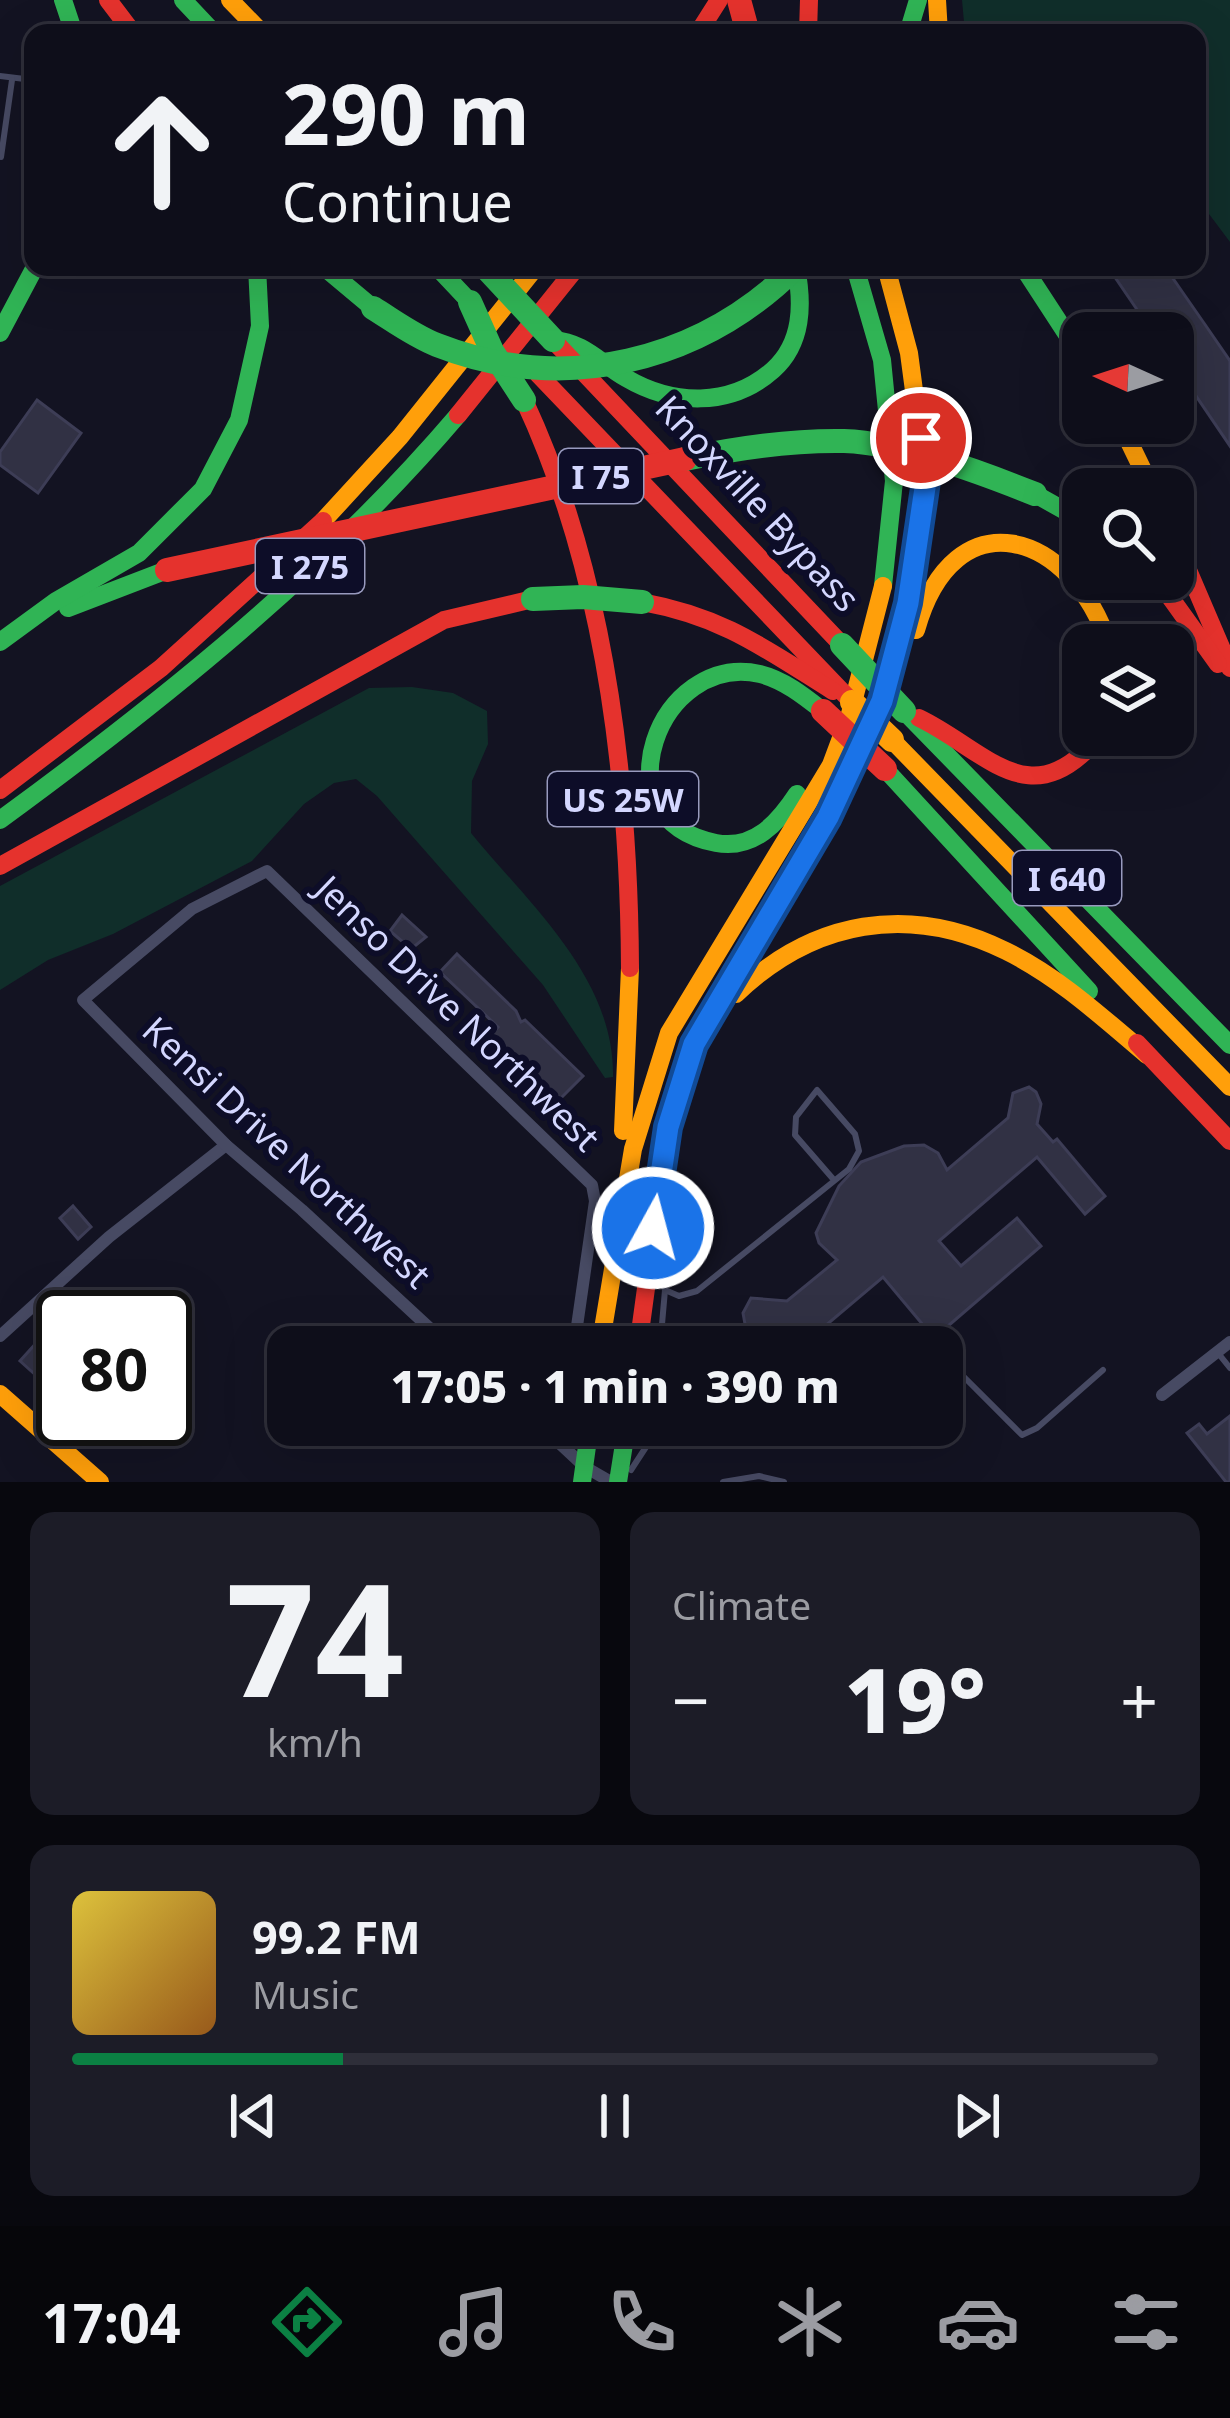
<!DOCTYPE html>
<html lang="en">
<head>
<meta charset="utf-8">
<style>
  :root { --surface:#0e0e1a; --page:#1c1c27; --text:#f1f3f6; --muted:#9b9ca2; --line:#2e2e39; --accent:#0b8043 }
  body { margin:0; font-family:"Noto Sans",sans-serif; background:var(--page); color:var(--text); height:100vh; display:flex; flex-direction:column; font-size:45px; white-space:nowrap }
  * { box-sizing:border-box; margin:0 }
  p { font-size:39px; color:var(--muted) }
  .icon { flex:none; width:66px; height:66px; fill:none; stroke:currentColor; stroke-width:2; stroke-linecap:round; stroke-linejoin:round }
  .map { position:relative; height:1482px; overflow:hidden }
  .drawer { display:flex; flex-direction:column; gap:30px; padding:30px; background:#08080e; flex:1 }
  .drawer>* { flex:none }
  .banner { position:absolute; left:24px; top:24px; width:1182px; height:252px; border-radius:24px; box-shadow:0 12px 48px #0002,0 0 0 3px var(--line); background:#0e0e1a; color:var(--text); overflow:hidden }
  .needle { width:78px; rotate:273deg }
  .controls { position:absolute; left:1062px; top:312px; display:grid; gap:24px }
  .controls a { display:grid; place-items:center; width:132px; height:132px; border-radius:24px; background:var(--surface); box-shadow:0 12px 48px #0002,0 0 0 3px var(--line); font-size:60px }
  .speed { position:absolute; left:36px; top:1290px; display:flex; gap:24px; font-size:60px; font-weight:700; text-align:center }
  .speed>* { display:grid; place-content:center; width:156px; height:156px; border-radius:50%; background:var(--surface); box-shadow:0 12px 48px #0002,0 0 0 3px var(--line); line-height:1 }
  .speed .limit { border:6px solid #111; border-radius:18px; background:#fff; color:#111 }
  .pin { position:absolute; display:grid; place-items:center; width:102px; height:102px; color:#fff; margin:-51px; border:6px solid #fff; border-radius:50%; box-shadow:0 3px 12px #0007 }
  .me { position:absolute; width:132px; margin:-66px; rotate:7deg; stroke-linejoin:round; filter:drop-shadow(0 0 9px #0008) }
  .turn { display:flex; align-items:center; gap:42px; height:252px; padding:0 60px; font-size:54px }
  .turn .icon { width:156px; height:156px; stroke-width:2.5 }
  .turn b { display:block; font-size:84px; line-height:102px }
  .big { font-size:90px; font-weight:800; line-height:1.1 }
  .drawer .widget { flex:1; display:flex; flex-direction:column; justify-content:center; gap:18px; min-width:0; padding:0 42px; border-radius:24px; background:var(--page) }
  .drawer .dial { align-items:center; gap:0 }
  .dial b { font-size:156px; line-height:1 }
  .song { display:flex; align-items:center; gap:36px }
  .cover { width:144px; height:144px; border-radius:18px; background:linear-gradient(135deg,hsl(50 70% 55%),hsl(30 70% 35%)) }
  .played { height:12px; border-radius:6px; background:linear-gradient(90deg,var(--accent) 25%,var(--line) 25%) }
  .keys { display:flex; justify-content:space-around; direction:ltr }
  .heat { display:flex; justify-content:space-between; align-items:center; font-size:66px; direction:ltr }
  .drawer .tiles { flex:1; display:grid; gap:30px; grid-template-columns:1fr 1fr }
  .widget:last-child { grid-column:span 2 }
  .trip { position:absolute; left:267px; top:1326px; width:696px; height:120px; border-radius:24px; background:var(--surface); box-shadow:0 12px 48px #0002,0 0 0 3px var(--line); font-weight:800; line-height:120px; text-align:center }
  .menu { display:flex; height:192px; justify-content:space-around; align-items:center; background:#06060a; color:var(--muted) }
  .menu .icon { width:84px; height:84px }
  .menu .active { color:var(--accent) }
  .menu b { font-size:54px; color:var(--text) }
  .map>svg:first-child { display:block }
  .green { fill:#102e2a }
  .building { fill:#313144; stroke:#3d3d56; stroke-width:3 }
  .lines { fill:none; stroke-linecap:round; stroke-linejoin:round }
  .lane { stroke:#474a63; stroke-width:6 }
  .street { stroke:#474a63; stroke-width:12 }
  .fast { stroke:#30b455; stroke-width:18 }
  .slow { stroke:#ff9f0a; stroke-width:18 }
  .jam { stroke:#e5322d; stroke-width:18 }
  .fast-bridge { stroke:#30b455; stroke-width:24 }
  .slow-bridge { stroke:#ff9f0a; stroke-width:24 }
  .jam-bridge { stroke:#e5322d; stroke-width:24 }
  .route-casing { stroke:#114b97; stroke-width:30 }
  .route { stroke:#1a73e8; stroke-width:21 }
  .labels { text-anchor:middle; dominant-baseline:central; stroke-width:12; stroke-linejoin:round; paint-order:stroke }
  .shield { fill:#0d0d28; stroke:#989abe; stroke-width:3 }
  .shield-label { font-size:33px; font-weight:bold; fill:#d4d7ff }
  .street-label { font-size:36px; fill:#d4d7ff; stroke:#0d0d28 }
</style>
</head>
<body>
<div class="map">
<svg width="1230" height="1482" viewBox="0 0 1230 1482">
  <rect width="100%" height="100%" fill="#131322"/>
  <!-- green -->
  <g class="green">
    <path d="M962 0H1230V242L1197 198V33H965Z"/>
    <path d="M412 687 453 693 487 711 488 744 472 781 471 833C529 904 615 978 613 1077L605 1078 543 985 377 796 356 779 334 783 304 804 252 861 113 934 48 960 0 990V886L369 688Z"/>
  </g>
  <!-- building -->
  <g class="building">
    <path d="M1108 267H1165L1206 326 1230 361V446L1173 362V333H1153Z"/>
    <path d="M37 400 81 433 38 493 0 465V452Z"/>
    <path d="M402 915 426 937 411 949 390 931Z"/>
    <path d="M457 954 516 1011 521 1022 525 1020 583 1076 557 1102 490 1036 498 1027 440 972Z"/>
    <path d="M1029 1087 1036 1092 1041 1104 1037 1124 1053 1142 1057 1139 1105 1196 1085 1214 1037 1157 939 1241 961 1266 1017 1218 1041 1246 934 1338 883 1277 825 1326 836 1340 828 1347H788L783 1340 756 1335 745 1324 743 1313 751 1298 787 1301 837 1260 819 1243 816 1233 839 1186 861 1162 904 1146 924 1145 938 1153 947 1170 1008 1118 1013 1093Z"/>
    <path d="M73 1206 91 1227 78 1239 60 1218Z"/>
    <path d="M37 1342 57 1360 40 1379 20 1361Z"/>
    <path d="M1230 1416V1482H1226L1187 1433 1199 1424 1207 1434Z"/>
  </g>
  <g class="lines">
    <!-- lane -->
    <g class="lane">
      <path d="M0 76 33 80"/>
      <path d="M1 157 12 80"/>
      <path d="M658 1268 665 1290 660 1347"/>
      <path d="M665 1290 679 1296 697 1291 849 1169 859 1151 855 1134 817 1090 796 1117 795 1135 834 1180"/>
      <path d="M1218 1353 1230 1368"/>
      <path d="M942 1361 962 1375 1022 1435 1037 1428 1103 1370"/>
      <path d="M631 1470 646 1447 651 1425"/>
      <path d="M723 1482 759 1476 784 1482"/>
    </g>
    <!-- street -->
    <g class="street">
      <path d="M0 1336 109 1237 226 1145"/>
      <path d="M450 1347 302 1210 226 1145 83 1000 192 909 267 871 592 1185 595 1201 574 1347"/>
      <path d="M1162 1395 1230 1342"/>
      <path d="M540 1425 585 1467 611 1482"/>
    </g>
    <!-- fast -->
    <g class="fast">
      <path d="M63 0 74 33"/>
      <path d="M183 0 214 33"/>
      <path d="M908 33 918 0"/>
      <path d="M324 267 373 308"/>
      <path d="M437 267 470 302"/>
      <path d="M855 267 882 360 894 481 883 586"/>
      <path d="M1023 267 1083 359"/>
      <path d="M0 333 35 267"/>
      <path d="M553 340C584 342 600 363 626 378 672 405 730 408 773 370 803 343 803 304 796 267"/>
      <path d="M1035 494 1083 521"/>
      <path d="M68 608 167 570"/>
      <path d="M0 642 56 601 139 553 203 489 239 420 260 326 257 267"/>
      <path d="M904 711 1230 1045"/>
      <path d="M885 769 1089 991"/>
      <path d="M797 794C778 823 754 850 716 843 595 820 659 651 760 674 784 680 804 696 823 711"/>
      <path d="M0 820C164 700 326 570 458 415"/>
      <path d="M582 1482 590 1425"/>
      <path d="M618 1482 627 1425"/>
    </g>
    <!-- slow -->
    <g class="slow">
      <path d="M230 0 262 33"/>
      <path d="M937 0 939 33"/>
      <path d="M1120 423 1152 489"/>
      <path d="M323 521 400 437 536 267"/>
      <path d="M916 630C954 494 1072 531 1109 645"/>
      <path d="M892 740 1230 1087"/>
      <path d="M798 868 868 738 895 661 926 481 909 353 886 267"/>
      <path d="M736 994C813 920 909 903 1006 951 1059 977 1103 1018 1147 1055"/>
      <path d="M623 1131 630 968"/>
      <path d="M600 1347 633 1149 669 1033 831 765 850 714 883 586"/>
      <path d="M0 1394 100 1482"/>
    </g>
    <!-- jam -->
    <g class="jam">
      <path d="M108 0 133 33"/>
      <path d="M698 33 719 0"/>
      <path d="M808 33 809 0"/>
      <path d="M553 340 842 645"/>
      <path d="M538 374 852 702"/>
      <path d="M524 400C605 573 629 779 630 968"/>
      <path d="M458 415 577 267"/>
      <path d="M1173 535 1230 668"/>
      <path d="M1151 579 1170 597 1218 664"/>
      <path d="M642 602C724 617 764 648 833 691"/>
      <path d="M919 718C986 750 1031 820 1100 735"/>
      <path d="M0 790 161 668 323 521"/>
      <path d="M0 866 444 620 533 599"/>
      <path d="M1137 1043 1230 1141"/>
      <path d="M638 1347 668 1127 684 1069 711 1012 798 868"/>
    </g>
    <!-- fast-bridge -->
    <g class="fast-bridge">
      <path d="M485 267 553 340"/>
      <path d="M470 302 492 351 524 400"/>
      <path d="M373 308C394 321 414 336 437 345 565 395 700 362 796 267"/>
      <path d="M685 459C737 448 790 440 844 441 903 443 980 472 1035 494"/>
      <path d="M533 599 583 597 642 602"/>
      <path d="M842 645 904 711"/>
    </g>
    <!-- slow-bridge -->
    <path class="slow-bridge" d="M852 702 892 740"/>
    <!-- jam-bridge -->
    <g class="jam-bridge">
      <path d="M739 0 748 33"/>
      <path d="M167 570 685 459"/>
      <path d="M823 711 885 769"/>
    </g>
  </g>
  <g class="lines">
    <defs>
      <path id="route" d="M653 1228 668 1127 694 1044 828 817 882 701 908 603 926 481 921 438"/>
    </defs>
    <!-- route casing -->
    <use href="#route" class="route-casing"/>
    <!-- route -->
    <use href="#route" class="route"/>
  </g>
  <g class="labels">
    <!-- shield labels -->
    <g class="shield">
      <rect x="559" y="449" width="84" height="54" rx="9"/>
      <rect x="256" y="539" width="108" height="54" rx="9"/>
      <rect x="548" y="772" width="150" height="54" rx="9"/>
      <rect x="1013" y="851" width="108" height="54" rx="9"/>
    </g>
    <g class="shield-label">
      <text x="601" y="476">I 75</text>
      <text x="310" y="566">I 275</text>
      <text x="623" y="799">US 25W</text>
      <text x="1067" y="878">I 640</text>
    </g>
    <!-- street labels -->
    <g class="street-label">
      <text transform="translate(758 503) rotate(47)">Knoxville Bypass</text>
      <text transform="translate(458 1013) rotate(44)">Jenso Drive Northwest</text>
      <text transform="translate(287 1152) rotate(43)">Kensi Drive Northwest</text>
    </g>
  </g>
</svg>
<div class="controls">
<a><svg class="needle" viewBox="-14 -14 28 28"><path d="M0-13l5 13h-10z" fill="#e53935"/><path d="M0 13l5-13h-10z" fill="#9b9ca2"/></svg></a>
<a><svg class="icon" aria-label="search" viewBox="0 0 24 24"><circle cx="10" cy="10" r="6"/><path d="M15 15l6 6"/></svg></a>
<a><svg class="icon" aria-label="layers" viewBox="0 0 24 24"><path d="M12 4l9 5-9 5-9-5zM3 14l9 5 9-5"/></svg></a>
</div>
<div class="speed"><div class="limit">80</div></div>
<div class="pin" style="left:921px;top:438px;background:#d93025"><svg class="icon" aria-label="arrive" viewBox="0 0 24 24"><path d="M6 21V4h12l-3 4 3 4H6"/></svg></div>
<svg class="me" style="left:653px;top:1228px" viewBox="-20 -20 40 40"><circle r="17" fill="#1a73e8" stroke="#fff" stroke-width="3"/><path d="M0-11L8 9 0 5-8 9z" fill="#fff"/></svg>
<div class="trip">17:05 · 1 min · 390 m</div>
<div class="banner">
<div class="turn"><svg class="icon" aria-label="ahead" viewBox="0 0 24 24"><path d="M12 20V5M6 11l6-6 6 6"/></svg><div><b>290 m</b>Continue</div></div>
</div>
</div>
<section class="drawer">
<div class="tiles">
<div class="widget dial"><b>74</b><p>km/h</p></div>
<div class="widget"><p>Climate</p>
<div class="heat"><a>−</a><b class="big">19°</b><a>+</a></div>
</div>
<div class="widget">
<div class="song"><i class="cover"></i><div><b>99.2 FM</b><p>Music</p></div></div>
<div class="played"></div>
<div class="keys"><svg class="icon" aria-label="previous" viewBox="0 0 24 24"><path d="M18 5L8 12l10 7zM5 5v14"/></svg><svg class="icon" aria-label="pause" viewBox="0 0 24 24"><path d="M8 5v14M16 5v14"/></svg><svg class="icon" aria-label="next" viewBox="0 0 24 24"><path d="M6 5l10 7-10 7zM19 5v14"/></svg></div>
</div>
</div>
</section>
<nav class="menu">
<b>17:04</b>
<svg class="icon active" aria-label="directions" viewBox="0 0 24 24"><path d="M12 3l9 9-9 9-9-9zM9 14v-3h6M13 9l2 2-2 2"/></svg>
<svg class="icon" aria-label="music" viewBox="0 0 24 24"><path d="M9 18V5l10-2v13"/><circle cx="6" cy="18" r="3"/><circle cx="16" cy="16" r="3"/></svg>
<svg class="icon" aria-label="phone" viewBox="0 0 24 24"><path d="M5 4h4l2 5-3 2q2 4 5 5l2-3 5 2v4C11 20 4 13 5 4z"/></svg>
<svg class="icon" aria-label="climate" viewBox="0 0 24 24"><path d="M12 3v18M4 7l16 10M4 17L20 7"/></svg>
<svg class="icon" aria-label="car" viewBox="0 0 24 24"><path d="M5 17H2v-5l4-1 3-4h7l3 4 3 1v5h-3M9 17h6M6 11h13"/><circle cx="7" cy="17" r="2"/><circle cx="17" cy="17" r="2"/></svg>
<svg class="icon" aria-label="filters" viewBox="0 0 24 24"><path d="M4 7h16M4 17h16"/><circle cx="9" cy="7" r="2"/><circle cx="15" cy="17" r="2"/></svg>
</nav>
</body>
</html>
